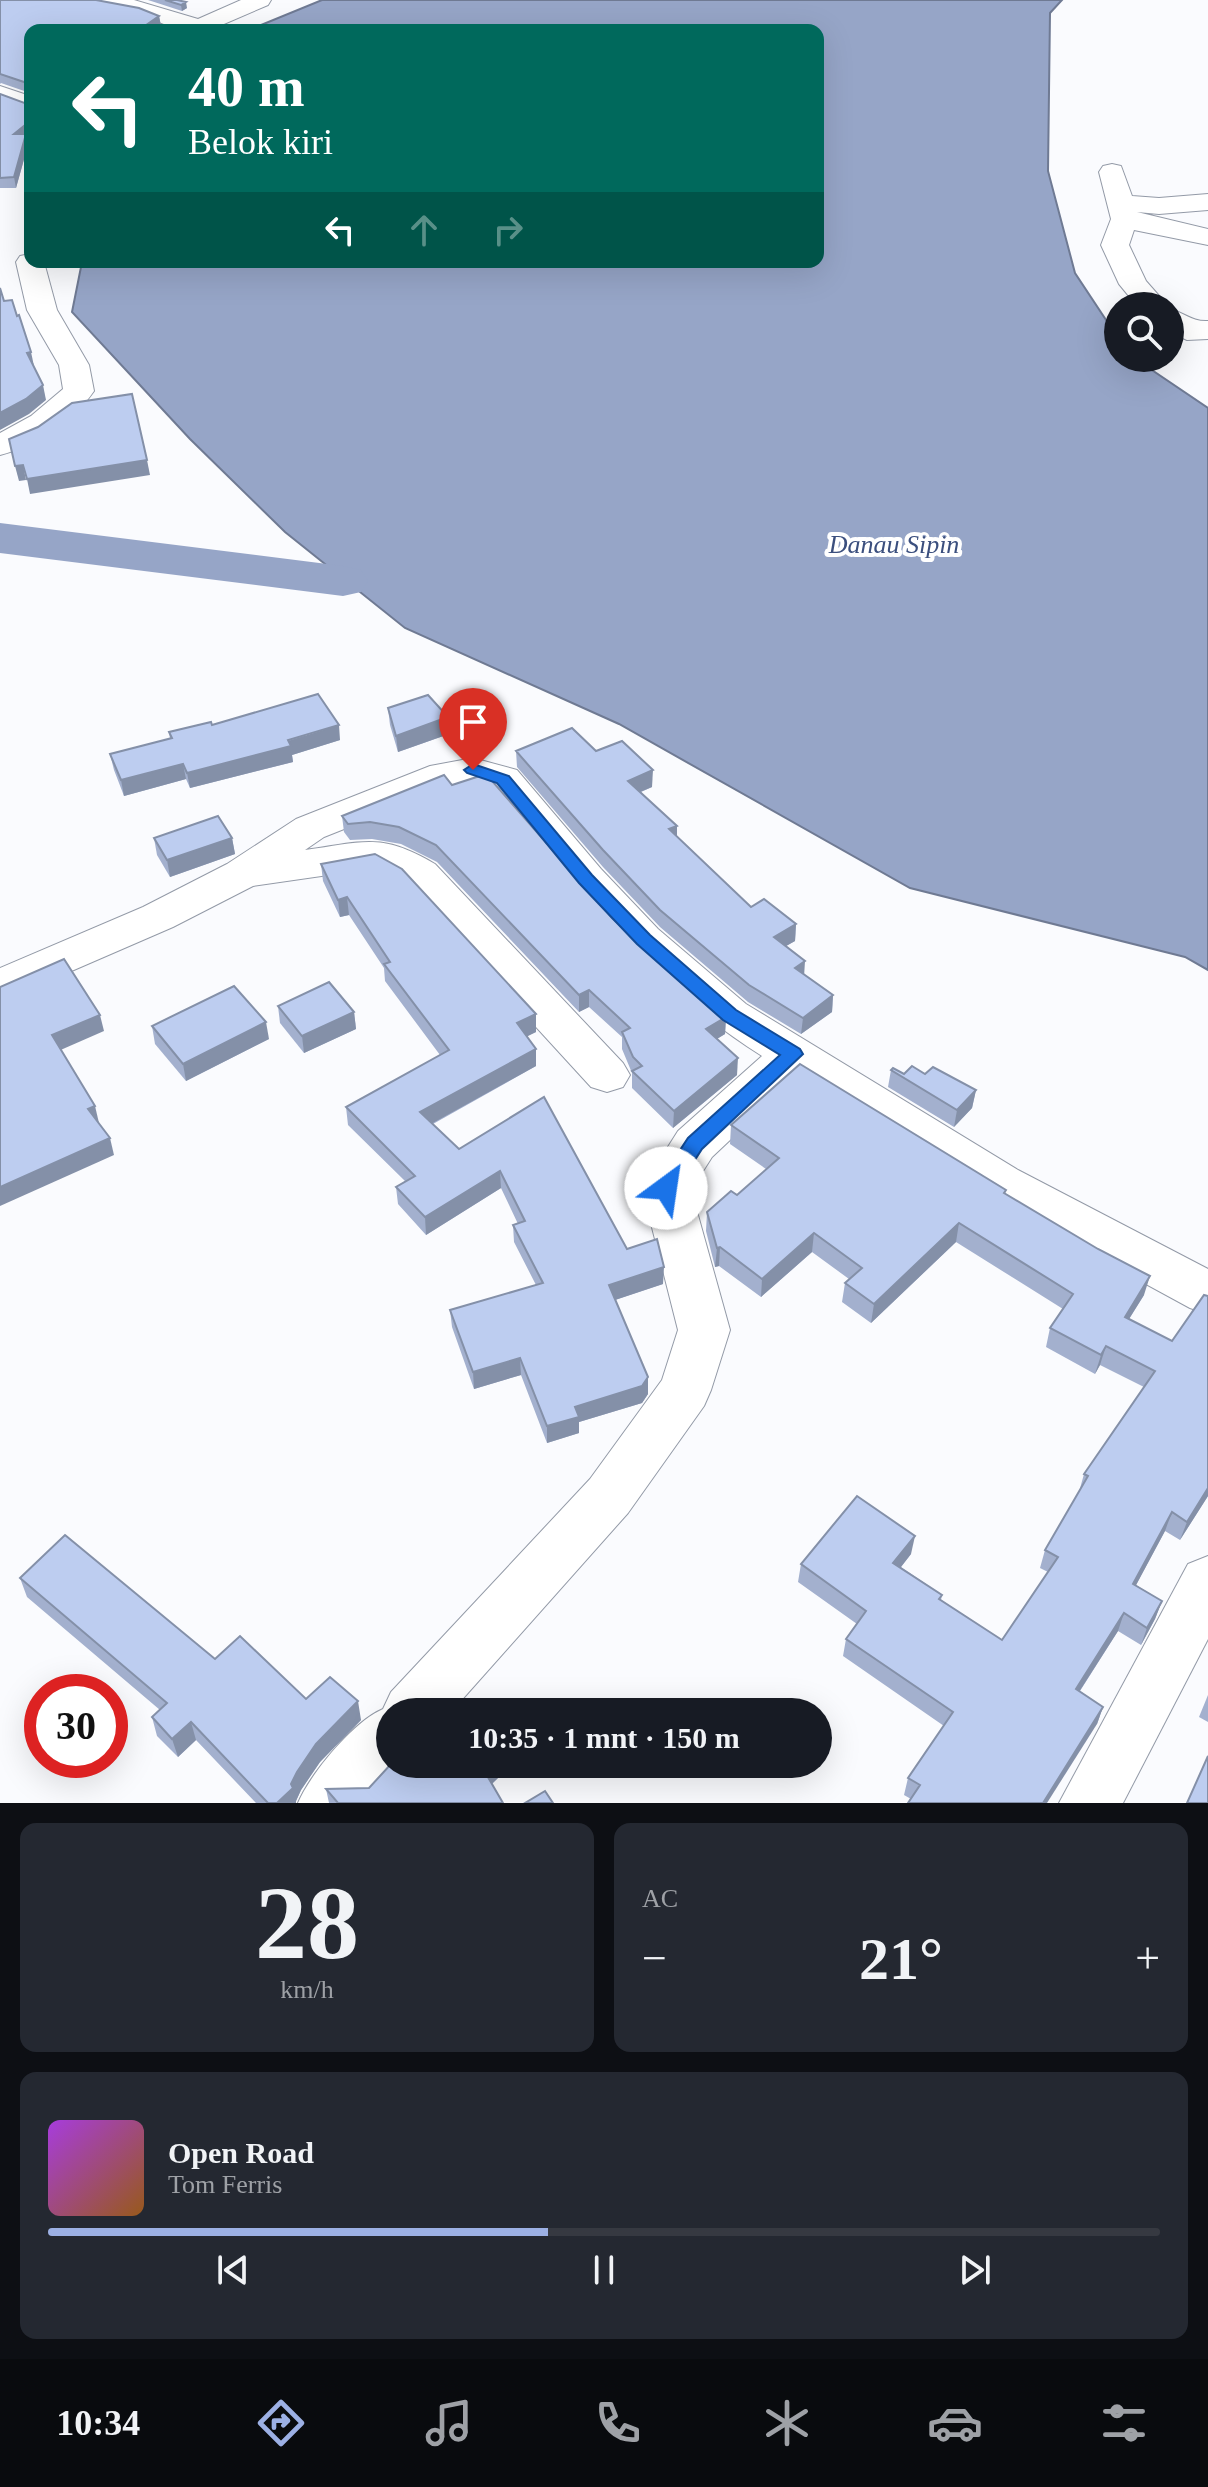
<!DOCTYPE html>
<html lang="id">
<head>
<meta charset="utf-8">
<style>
  :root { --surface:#171b24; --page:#242831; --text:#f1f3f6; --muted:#9ea1a6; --line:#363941; --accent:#9cb0e4 }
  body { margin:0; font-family:"Times New Roman",serif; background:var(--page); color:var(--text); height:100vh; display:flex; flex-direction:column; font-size:30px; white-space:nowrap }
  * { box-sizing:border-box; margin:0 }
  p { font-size:26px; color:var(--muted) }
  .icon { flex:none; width:44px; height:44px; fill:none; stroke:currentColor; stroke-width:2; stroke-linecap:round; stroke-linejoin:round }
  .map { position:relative; height:1803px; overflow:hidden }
  .details { display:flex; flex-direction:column; gap:20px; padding:20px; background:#0d0f14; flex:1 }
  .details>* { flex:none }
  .hud { position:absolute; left:24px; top:24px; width:800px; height:244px; border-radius:16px; box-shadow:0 8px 32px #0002; background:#00695c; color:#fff; overflow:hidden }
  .tools { position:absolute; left:1104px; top:292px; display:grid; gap:16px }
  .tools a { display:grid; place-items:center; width:80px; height:80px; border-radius:50%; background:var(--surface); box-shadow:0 8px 32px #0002; font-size:40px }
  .speed { position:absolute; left:24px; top:1674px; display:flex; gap:16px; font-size:40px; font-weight:700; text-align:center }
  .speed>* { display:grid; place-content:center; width:104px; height:104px; border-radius:50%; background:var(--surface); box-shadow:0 8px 32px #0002; line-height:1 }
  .speed .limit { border:12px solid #d22; background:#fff; color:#111 }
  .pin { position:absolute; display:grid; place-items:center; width:68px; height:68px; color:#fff; margin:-82px -34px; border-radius:50% 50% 50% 0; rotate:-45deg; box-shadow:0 0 8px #0007 }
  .pin .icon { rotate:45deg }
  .me { position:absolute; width:88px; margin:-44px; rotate:31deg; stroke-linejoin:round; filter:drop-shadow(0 0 6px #0008) }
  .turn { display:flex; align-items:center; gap:28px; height:168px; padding:0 32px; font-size:36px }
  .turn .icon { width:104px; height:104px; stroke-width:2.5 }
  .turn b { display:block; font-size:56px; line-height:68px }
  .lanes { display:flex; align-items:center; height:76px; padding:0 32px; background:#0003; justify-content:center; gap:40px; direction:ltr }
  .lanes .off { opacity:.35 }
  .big { font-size:60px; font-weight:700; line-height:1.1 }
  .details .widget { flex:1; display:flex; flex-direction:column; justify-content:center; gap:12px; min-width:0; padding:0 28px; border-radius:16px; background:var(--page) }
  .details .dial { align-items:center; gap:0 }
  .dial b { font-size:104px; line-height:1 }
  .song { display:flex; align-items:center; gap:24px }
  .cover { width:96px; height:96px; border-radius:12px; background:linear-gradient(135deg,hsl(280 70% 55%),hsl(30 70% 35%)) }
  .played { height:8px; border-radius:4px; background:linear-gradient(90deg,var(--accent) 45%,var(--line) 45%) }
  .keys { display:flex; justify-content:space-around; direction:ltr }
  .heat { display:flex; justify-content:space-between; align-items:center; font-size:44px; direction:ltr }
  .details .tiles { flex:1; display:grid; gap:20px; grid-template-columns:1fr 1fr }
  .widget:last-child { grid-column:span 2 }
  .trip { position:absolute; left:376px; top:1698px; width:456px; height:80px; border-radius:40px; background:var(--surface); box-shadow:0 8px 32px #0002; font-weight:700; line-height:80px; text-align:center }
  .menu { display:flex; height:128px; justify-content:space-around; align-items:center; background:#090b0e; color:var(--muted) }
  .menu .icon { width:56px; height:56px }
  .menu .selected { color:var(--accent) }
  .menu b { font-size:36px; color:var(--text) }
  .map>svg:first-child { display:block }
  .water { fill:#96a5c7; stroke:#6f7a93; stroke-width:2 }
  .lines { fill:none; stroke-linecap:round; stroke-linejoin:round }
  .river { fill:#96a5c7; fill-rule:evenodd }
  .minor-casing { stroke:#939aa7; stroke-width:2 }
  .minor { fill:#fff; fill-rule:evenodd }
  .wall { fill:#a3b0ce }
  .shaded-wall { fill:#8490a8 }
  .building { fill:#bdcdf0; stroke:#8490a8; stroke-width:2 }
  .route { fill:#1a73e8; stroke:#114b97; stroke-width:2 }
  .labels { text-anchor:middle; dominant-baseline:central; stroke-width:8; stroke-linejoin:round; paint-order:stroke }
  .water-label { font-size:26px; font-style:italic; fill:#3b4f7e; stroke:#fff }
</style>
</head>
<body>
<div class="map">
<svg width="1208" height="1803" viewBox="0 0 1208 1803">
  <rect width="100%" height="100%" fill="#fafbfe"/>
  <!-- water -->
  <path class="water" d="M322 0H1062L1050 13 1048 171 1075 273 1118 338V358H1134L1208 408V970L1185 957 910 888 619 724 405 628 285 532 190 439 72 312 82 262H818V30H249Z"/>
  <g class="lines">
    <!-- river -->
    <path class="river" d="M0 523 343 566 361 570 368 581 361 592 343 596 0 553Z"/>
    <defs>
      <g id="minor">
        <path d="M87 0H134L198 19 241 0H271L268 5 210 30H179L141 15 90 5Z"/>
        <path d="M0 86 30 96V111L0 101Z"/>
        <path d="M1112 164 1121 166 1132 196 1159 198 1208 194V210L1159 214 1137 212 1208 229V245L1134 230 1129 245 1146 281 1168 306H1137L1119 284 1101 245 1111 219 1099 172 1103 166Z"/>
        <path d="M30 254V262H44L57 310 89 365 94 391C74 421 35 446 0 455V433L31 416 63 389 59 365 27 310 16 262 20 256Z"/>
        <path d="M1170 309C1185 313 1192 322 1208 321V339L1187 340 1170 332Z"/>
        <path d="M473 758 517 770 601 869 658 929 746 1004 1018 1170 1208 1269V1314L1190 1308 984 1196 796 1078 712 1157 691 1190 730 1330 711 1390 704 1406 628 1513 451 1712H390V1764H405L370 1803H298C311 1773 353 1722 383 1709L391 1692 590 1479 662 1380 678 1330 642 1188 678 1131 762 1056C651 986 571 888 489 788L472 783 452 786 324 837 305 850C364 842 381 832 435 864L623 1063 630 1075 623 1087 607 1092 591 1087 405 884 377 868 253 886 173 927 0 1002V968L143 907 227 864 296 819 430 766Z"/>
        <path d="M1208 1556V1639L1123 1803H1059L1188 1564Z"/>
      </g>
    </defs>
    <!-- minor casing -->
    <use href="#minor" class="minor-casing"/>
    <!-- minor -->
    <use href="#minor" class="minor"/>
  </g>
  <!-- wall -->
  <g class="wall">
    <path d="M0 0 159 16 161 26 30 30V93L1 83 0 84Z"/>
    <path d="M148 0H177L187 8 182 11Z"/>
    <path d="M0 94 27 104 26 136 28 145 16 188H0Z"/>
    <path d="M388 708 449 734 398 752 390 725Z"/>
    <path d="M212 725 340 740 292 755 293 762 190 788 186 779 124 796 114 770 110 754 170 739 169 732Z"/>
    <path d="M516 751H596L652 787 641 792 677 836 751 907 796 924 795 941 786 946 804 975 833 995 832 1012 801 1034 748 1002 660 927 603 867 517 767Z"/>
    <path d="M452 785 612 918 683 984 726 1017 725 1034 717 1039 737 1075 673 1128 632 1088V1073L622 1049V1037L589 1007 579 1012 437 862 401 844 372 839 350 840 344 832 342 816Z"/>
    <path d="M154 838H232L235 854 170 877 157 855Z"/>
    <path d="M321 864 536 1014V1032L527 1036 536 1049V1066L433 1124 459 1149 544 1097 627 1249 663 1284 615 1300 648 1394 642 1403 579 1422V1433L547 1443 521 1375 474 1389 452 1327 450 1310 536 1285 514 1242 513 1225 518 1224 501 1188 426 1235 398 1204 396 1187 405 1181 348 1125 346 1107 440 1055 385 981 384 968 349 915 340 917 323 881Z"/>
    <path d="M278 1006 354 1012 356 1029 304 1053 280 1023Z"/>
    <path d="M152 1026 269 1039 186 1081 155 1044Z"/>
    <path d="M891 1070 904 1074H925L976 1090 972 1108 954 1127 888 1087Z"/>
    <path d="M731 1125 1006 1190 1005 1194 1144 1295 1129 1319 1172 1341 1208 1296V1496L1180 1540 1165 1531 1136 1585 1162 1601 1155 1619 1141 1645 1118 1631 1080 1691 1103 1707 1097 1724 911 1799 904 1795 908 1778 944 1726 843 1656 846 1639 857 1624 798 1582 801 1564 911 1554 901 1567 942 1595 941 1600 1002 1640 1048 1572 1040 1568 1045 1550 1079 1492 1084 1474 1144 1387 1100 1365 1095 1374 1046 1347 1050 1328 1063 1309 956 1242 871 1323 842 1302 845 1283 849 1279 812 1252 761 1297 719 1266 715 1267 706 1231 707 1212 737 1195 766 1169 730 1144Z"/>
    <path d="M20 1578 215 1659 306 1699 361 1720 320 1762 301 1790 296 1801V1803H256L196 1740 178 1757 157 1736 152 1717 160 1710 27 1597Z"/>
    <path d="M1208 1695V1722L1199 1717Z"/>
    <path d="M391 1764H497L498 1778 492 1784 503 1803H329L326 1789 369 1788Z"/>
  </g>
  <!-- shaded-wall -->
  <g class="shaded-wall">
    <path d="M186 2 187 8 182 11 181 5Z"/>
    <path d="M159 16 161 26 155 30H139Z"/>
    <path d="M30 121V133L26 136 28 145 16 188 14 177V134Z"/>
    <path d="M31 352 34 366 27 353Z"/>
    <path d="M43 385 46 400 29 414 0 430V413Z"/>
    <path d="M147 460 150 475 30 494 27 479Z"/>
    <path d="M23 465 26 480 19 481 15 466Z"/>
    <path d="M448 717 449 734 398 752 396 736Z"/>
    <path d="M339 725 340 740 292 755 293 762 190 788 187 773Z"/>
    <path d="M183 764 186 779 124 796 121 780Z"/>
    <path d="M653 770 652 787 628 797V781Z"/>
    <path d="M677 826V842L669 829Z"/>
    <path d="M232 838 235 854 170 877 167 860Z"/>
    <path d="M347 897 349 915 340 917 338 900Z"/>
    <path d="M796 924 795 941 772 954 774 937Z"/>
    <path d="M805 961 804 977 795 968Z"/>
    <path d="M589 990V1007L579 1012V995Z"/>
    <path d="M833 995 832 1012 801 1034 803 1018Z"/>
    <path d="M354 1012 356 1029 304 1053 302 1036Z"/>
    <path d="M536 1014V1032L518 1041 517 1023Z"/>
    <path d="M100 1015 104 1031 56 1052 52 1035Z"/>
    <path d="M726 1017 725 1034 705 1046 706 1029Z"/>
    <path d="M266 1022 269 1039 186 1081 183 1064Z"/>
    <path d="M536 1049V1066L422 1129 420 1112Z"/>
    <path d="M738 1058 737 1075 673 1128 674 1111Z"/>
    <path d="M976 1090 972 1108 954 1127 957 1110Z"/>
    <path d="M95 1106 99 1123 88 1109Z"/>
    <path d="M110 1138 114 1155 0 1206V1187Z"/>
    <path d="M500 1171 501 1188 426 1235 425 1217Z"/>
    <path d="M959 1223 956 1242 871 1323 874 1304Z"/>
    <path d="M814 1233 812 1252 761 1297 762 1279Z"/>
    <path d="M720 1247 719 1266 715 1267 717 1248Z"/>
    <path d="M664 1267 663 1284 609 1302V1285Z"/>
    <path d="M1150 1276 1144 1295 1119 1335 1125 1317Z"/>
    <path d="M1106 1346 1100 1365 1095 1374 1101 1355Z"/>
    <path d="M520 1358 521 1375 474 1389 473 1372Z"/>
    <path d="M648 1377V1394L642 1403 579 1422V1433L547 1443V1426L575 1407Z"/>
    <path d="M1208 1488V1496L1180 1540 1187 1522Z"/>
    <path d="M1172 1512 1165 1531 1127 1602 1133 1584Z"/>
    <path d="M915 1536 911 1554 890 1581 893 1563Z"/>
    <path d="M1162 1601 1155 1619 1141 1645 1147 1628Z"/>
    <path d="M1124 1613 1118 1631 1070 1706 1076 1689Z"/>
    <path d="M358 1701 361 1720 320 1762 301 1790 296 1801V1803H277L316 1744Z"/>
    <path d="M1103 1707 1097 1724 1047 1803H1043Z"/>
    <path d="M191 1722 196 1740 178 1757 172 1739Z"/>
    <path d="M494 1764H497L498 1778 486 1789 485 1772Z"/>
  </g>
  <!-- building -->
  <g class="building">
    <path d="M0 0H96L139 8 159 16 139 30H30V84L0 74Z"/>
    <path d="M165 0H177L186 2 181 5Z"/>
    <path d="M0 94 27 104 30 102V121L14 134H26L14 177 0 178Z"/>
    <path d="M0 288 4 301 12 300 17 316 19 315 31 352 27 353 43 385 26 399 0 413Z"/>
    <path d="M132 394 147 460 27 479 23 465 15 466 9 439 38 427 72 403Z"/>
    <path d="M318 694 339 725 288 740 291 746 187 773 183 764 121 780 110 754 172 738 169 732 211 722 212 725Z"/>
    <path d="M428 695 448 717 396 736 388 708Z"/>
    <path d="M572 728 596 751 622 741 653 770 628 781 677 826 669 829 751 907 764 899 796 924 774 937 805 961 795 968 833 995 803 1018 749 985 660 910 603 850 516 751Z"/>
    <path d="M486 774 612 918 683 984 726 1017 706 1029 738 1058 674 1111 632 1071 642 1066 633 1057 622 1032 630 1028 589 990 579 995 436 845 399 827 370 822 348 824 342 816 444 775 452 785Z"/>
    <path d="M218 816 232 838 167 860 154 838Z"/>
    <path d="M375 854 402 869 536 1014 517 1023 536 1049 420 1112 459 1149 544 1097 627 1249 657 1239 664 1267 609 1285 648 1377 642 1386 575 1407 579 1417 547 1426 520 1358 473 1372 450 1310 543 1283 513 1225 525 1221 500 1171 425 1217 396 1187 415 1176 346 1107 449 1050 384 964 390 962 347 897 338 900 321 864Z"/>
    <path d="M64 959 100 1015 52 1035 95 1106 88 1109 110 1138 0 1187V987Z"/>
    <path d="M329 982 354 1012 302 1036 278 1006Z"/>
    <path d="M234 986 266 1022 183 1064 152 1026Z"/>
    <path d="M800 1064 1006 1190 1004 1193 1098 1249 1150 1276 1125 1317 1172 1341 1204 1295 1208 1296V1488L1187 1522 1172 1512 1133 1584 1162 1601 1147 1628 1124 1613 1076 1689 1103 1707 1043 1803H908L920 1785 908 1778 953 1712 846 1639 866 1611 801 1564 857 1496 915 1536 893 1563 942 1595 939 1599 1002 1640 1058 1557 1045 1550 1088 1476 1084 1474 1155 1371 1106 1346 1101 1355 1050 1328 1073 1294 959 1223 874 1304 845 1283 862 1268 814 1233 762 1279 720 1247 717 1248 707 1212 731 1191 737 1195 779 1158 731 1125Z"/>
    <path d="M912 1066 925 1074 933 1067 976 1090 957 1110 891 1070 893 1068 904 1074Z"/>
    <path d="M65 1535 215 1659 240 1636 306 1699 330 1677 358 1701 316 1744 297 1772 291 1784 293 1788 277 1803H268L191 1722 172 1739 152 1717 167 1703 20 1578Z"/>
    <path d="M443 1703 451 1712H433Z"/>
    <path d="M1208 1756V1803H1187Z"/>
    <path d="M391 1764H494L485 1772 503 1803H338L326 1789 369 1788Z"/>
    <path d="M545 1791 553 1803H525Z"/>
  </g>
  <!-- route -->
  <path class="route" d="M473 764 509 776 592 875 650 935 736 1010 800 1049 803 1054 702 1149 673 1194H658L655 1188 688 1138 780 1055 723 1020 637 944 579 883 497 783 467 773 464 770Z"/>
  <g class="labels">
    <!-- water labels -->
    <g class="water-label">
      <text x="894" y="544">Danau Sipin</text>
    </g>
  </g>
</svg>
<div class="tools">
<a><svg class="icon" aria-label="search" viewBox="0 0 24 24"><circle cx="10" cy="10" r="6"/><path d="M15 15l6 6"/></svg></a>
</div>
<div class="speed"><div class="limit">30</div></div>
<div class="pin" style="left:473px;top:770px;background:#d93025"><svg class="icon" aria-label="arrive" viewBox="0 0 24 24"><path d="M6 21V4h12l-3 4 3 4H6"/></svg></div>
<svg class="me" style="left:666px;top:1188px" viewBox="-20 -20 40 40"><circle r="19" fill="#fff"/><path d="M0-13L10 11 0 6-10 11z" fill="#1a73e8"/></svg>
<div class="trip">10:35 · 1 mnt · 150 m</div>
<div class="hud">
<div class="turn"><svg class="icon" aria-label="left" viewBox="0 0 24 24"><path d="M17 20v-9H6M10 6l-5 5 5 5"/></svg><div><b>40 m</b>Belok kiri</div></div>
<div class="lanes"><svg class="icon" aria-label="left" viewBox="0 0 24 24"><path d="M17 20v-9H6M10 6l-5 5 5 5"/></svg><svg class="icon off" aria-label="ahead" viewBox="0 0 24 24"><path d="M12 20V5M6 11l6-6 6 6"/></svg><svg class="icon off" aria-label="right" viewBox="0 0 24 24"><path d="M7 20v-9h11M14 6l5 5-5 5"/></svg></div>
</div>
</div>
<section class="details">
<div class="tiles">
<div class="widget dial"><b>28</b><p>km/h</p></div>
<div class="widget"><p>AC</p>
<div class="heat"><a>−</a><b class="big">21°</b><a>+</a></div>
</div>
<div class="widget">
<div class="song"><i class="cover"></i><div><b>Open Road</b><p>Tom Ferris</p></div></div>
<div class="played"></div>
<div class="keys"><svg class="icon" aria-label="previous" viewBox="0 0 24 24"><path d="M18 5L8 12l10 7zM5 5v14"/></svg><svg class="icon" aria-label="pause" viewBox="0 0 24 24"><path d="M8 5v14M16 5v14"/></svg><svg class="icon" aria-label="next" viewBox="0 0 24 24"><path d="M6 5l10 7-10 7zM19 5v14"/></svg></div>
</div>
</div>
</section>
<nav class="menu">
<b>10:34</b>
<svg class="icon selected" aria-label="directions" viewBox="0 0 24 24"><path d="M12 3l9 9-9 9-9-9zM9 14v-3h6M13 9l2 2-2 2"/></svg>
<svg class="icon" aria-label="music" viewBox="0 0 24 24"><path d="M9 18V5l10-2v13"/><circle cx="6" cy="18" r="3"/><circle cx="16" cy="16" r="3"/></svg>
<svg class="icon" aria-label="phone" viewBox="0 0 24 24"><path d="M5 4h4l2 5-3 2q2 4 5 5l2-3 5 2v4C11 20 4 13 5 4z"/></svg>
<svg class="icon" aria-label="climate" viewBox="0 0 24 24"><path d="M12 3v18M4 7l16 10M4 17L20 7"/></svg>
<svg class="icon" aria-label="car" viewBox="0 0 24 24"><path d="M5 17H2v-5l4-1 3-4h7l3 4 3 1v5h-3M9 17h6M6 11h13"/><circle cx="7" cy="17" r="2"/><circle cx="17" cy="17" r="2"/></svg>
<svg class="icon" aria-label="filters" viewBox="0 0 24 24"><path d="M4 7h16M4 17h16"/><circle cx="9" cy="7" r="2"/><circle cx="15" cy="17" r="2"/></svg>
</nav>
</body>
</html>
